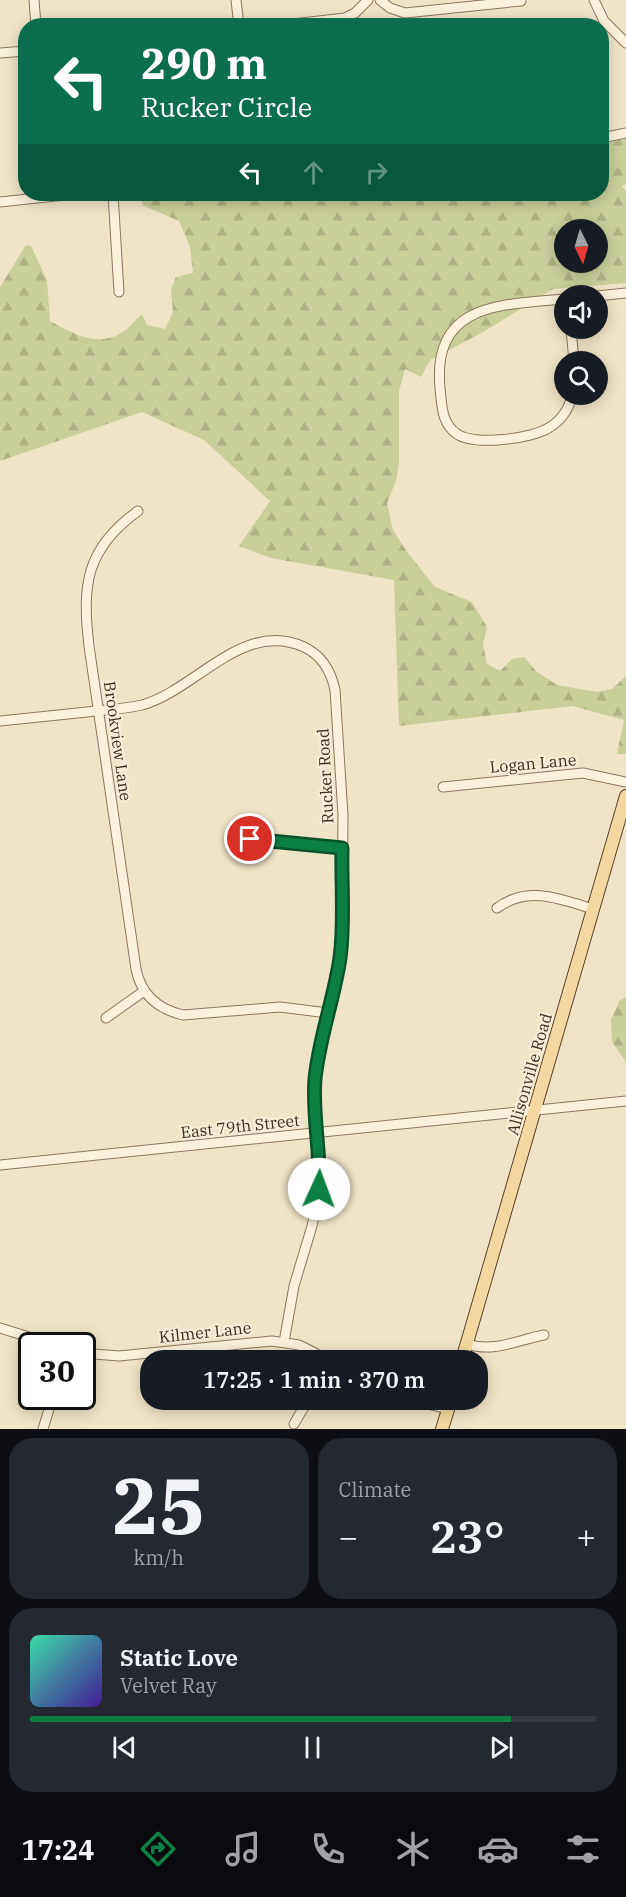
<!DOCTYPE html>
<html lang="en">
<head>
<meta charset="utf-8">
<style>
  :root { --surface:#171b24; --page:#242831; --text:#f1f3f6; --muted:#9ea1a6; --line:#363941; --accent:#0b8043 }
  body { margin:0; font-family:"IBM Plex Serif",serif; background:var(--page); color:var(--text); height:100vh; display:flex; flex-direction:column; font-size:22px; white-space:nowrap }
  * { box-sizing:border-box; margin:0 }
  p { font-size:20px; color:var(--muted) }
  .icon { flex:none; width:33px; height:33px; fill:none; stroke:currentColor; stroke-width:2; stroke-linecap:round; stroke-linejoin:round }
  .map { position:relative; height:1429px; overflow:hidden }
  .details { display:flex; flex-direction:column; gap:9px; padding:9px; background:#0d0f14; flex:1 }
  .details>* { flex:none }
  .banner { position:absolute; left:18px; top:18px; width:591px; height:183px; border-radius:24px; box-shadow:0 3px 15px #0003; background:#0b6e4f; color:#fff; overflow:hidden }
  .needle { width:39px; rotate:175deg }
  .controls { position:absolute; left:554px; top:219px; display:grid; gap:12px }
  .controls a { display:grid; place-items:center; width:54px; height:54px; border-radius:50%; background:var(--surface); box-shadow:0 3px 15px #0003; font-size:30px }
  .speed { position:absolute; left:18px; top:1332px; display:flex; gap:12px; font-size:30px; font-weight:700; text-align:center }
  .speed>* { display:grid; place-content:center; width:78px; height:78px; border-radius:50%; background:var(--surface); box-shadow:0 3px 15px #0003; line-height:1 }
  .speed .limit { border:3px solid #111; border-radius:9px; background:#fff; color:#111 }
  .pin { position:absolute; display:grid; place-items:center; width:51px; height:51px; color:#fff; margin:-26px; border:3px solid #fff; border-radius:50%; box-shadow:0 2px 6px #0007 }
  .me { position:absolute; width:66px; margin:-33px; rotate:2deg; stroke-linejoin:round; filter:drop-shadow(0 0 4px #0008) }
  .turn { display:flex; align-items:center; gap:21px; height:126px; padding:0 24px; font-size:27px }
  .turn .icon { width:78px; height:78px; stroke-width:2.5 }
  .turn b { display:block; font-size:42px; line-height:51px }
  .lanes { display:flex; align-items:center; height:57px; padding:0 24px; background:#0003; justify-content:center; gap:30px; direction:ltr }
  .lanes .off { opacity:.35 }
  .big { font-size:45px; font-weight:600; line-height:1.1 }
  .details .card { flex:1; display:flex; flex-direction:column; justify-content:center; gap:9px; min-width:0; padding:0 21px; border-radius:24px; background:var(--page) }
  .details .dial { align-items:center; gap:0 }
  .dial b { font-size:78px; line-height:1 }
  .song { display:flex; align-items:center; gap:18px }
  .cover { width:72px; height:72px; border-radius:9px; background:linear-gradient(135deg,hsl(160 70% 55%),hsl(260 70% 35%)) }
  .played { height:6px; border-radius:3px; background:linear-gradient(90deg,var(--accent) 85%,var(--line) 85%) }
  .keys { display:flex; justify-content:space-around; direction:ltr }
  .heat { display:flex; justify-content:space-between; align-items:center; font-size:33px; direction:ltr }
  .details .tiles { flex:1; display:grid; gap:9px; grid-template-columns:1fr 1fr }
  .card:last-child { grid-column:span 2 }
  .trip { position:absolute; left:140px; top:1350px; width:348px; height:60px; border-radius:24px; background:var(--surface); box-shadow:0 3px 15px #0003; font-weight:600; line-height:60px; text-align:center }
  .menu { display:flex; height:96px; justify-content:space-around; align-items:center; background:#090b0e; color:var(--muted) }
  .menu .icon { width:42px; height:42px }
  .menu .active { color:var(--accent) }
  .menu b { font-size:27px; color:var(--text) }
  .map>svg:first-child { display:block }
  .forest { fill:url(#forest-firs); fill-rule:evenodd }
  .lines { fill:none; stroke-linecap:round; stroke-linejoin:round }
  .minor-casing { stroke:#8d765c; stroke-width:11 }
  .major-casing { stroke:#5b4430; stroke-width:14 }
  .minor { stroke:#faf1dc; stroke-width:9 }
  .major { stroke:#f3d9a0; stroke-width:12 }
  .route-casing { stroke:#07532c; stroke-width:15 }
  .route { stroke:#0b8043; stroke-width:10 }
  .labels { text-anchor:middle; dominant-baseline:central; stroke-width:4.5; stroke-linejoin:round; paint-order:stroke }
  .street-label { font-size:16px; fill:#3d2e20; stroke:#f7eed8 }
</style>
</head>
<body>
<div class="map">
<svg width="626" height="1429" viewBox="0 0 626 1429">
  <defs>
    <pattern id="forest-firs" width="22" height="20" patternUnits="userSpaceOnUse" patternTransform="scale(1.5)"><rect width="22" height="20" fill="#c9cf9b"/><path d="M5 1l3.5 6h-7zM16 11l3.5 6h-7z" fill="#aeb285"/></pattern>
  </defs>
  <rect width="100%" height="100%" fill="#f0e4c8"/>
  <!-- forest -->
  <g class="forest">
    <path d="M626 139V184L622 186 626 191V283L553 289 485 331 430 360 421 377 405 369 399 391V464L396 481 387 503 393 530 407 552 435 587 472 602 487 627 483 645 487 664 500 671 512 659 524 657 536 671 557 685 597 692 612 689 626 676V754H617L624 720 572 706 399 726 394 580 271 558 239 546 270 501 204 440 142 412 0 461V287L26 245 31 246 47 280 50 321C72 333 96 348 121 333 129 329 135 320 142 314L147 325 165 329 173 312 171 289 176 277 193 273 190 247 179 221 142 205 143 199 165 194H602V143ZM564 230H597V262H564Z"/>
    <path d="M626 997V1095V1062L612 1042 611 1020 620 1000Z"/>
  </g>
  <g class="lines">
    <defs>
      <g id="minor">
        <path d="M34 0 36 26"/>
        <path d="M236 0 239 26"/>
        <path d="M380 0 390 8 405 13 521 1"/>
        <path d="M594 0 604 21 626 43"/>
        <path d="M275 26 345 18 355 13 368 0"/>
        <path d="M0 53 26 51"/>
        <path d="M602 138 626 133"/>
        <path d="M113 194 119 292"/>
        <path d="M0 202 74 194"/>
        <path d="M597 296 626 293"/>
        <path d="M564 299C502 305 432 302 440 388 442 405 441 423 457 434 474 446 533 439 550 427 562 420 569 408 573 394"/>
        <path d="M571 328 574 362"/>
        <path d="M138 511C85 549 82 586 89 646L136 969C141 995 158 1009 183 1015L280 1007 328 1013"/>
        <path d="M0 721C29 718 58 715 87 712 105 710 124 709 142 705 196 690 243 619 304 647 321 655 331 671 335 690L343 815 342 937 338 970 316 1074 315 1108 320 1163 318 1197 312 1226 294 1286 284 1342"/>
        <path d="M443 787 583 773 626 782"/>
        <path d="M250 839 342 848"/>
        <path d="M497 908C528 885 561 899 593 909"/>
        <path d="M106 1018 144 991"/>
        <path d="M0 1165 626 1101"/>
        <path d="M0 1328 58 1346"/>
        <path d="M467 1344C494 1353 517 1340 544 1335"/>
        <path d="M82 1353 119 1356 272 1341 299 1345 313 1352 326 1360"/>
        <path d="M411 1400 448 1409"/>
        <path d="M294 1424 308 1400"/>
        <path d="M43 1429 53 1396"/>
      </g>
      <g id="major">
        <path d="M462 1360 626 796"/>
        <path d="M442 1429 451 1400"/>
      </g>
    </defs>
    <!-- minor casing -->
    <use href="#minor" class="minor-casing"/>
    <!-- major casing -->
    <use href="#major" class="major-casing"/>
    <!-- minor -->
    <use href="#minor" class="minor"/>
    <!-- major -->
    <use href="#major" class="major"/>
  </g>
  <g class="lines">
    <defs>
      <path id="route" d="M250 839 342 848C341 885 345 921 340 958 334 999 319 1038 315 1079 312 1116 321 1152 319 1189"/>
    </defs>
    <!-- route casing -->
    <use href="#route" class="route-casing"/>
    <!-- route -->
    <use href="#route" class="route"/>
  </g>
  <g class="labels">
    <!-- street labels -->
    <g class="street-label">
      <text transform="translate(118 741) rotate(82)">Brookview Lane</text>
      <text transform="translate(533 763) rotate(-5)">Logan Lane</text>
      <text transform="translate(325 776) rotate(-93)">Rucker Road</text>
      <text transform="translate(529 1074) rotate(-74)">Allisonville Road</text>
      <text transform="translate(240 1126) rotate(-6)">East 79th Street</text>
      <text transform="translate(205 1332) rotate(-6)">Kilmer Lane</text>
    </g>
  </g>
</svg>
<div class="controls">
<a><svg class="needle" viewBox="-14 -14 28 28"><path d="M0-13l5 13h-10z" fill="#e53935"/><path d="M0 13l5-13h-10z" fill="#9ea1a6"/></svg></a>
<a><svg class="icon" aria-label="sound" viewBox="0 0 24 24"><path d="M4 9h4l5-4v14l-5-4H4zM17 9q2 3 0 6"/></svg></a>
<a><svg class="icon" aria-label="search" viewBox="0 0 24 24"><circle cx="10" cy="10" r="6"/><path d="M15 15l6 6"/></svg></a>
</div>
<div class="speed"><div class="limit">30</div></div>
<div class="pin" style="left:250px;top:839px;background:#d93025"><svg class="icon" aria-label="arrive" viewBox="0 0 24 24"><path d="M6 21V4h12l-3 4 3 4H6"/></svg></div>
<svg class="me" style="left:319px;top:1189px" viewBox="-20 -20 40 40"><circle r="19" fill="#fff"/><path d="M0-13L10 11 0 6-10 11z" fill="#0b8043"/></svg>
<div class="trip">17:25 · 1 min · 370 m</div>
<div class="banner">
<div class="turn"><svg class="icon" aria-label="left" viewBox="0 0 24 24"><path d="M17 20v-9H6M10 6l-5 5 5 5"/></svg><div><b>290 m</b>Rucker Circle</div></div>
<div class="lanes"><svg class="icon" aria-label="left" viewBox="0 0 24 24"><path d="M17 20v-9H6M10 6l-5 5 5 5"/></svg><svg class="icon off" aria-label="ahead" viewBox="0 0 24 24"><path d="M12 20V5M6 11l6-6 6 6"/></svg><svg class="icon off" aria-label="right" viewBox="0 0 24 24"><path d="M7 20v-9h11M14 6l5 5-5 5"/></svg></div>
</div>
</div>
<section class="details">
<div class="tiles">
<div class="card dial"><b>25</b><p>km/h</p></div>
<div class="card"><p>Climate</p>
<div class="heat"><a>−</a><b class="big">23°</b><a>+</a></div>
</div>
<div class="card">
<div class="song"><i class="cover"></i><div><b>Static Love</b><p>Velvet Ray</p></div></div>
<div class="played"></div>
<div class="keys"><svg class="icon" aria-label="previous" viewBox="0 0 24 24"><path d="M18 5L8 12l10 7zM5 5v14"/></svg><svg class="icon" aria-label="pause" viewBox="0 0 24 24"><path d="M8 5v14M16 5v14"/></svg><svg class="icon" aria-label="next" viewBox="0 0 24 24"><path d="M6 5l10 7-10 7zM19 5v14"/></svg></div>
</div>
</div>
</section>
<nav class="menu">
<b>17:24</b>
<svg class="icon active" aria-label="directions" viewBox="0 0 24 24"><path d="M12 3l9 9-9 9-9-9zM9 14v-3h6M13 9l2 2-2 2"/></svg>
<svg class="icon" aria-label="music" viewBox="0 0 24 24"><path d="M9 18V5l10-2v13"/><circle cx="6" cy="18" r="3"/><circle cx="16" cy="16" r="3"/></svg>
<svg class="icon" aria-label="phone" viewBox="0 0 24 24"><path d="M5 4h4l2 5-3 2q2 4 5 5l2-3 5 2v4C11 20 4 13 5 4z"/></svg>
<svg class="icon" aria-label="climate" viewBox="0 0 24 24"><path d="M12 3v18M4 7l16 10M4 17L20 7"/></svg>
<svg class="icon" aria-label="car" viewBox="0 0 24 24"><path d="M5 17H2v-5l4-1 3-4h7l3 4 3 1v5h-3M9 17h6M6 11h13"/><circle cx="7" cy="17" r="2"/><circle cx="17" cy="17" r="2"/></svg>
<svg class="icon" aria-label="filters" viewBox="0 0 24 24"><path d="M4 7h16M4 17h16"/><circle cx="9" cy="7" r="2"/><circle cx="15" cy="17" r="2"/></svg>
</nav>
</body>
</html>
